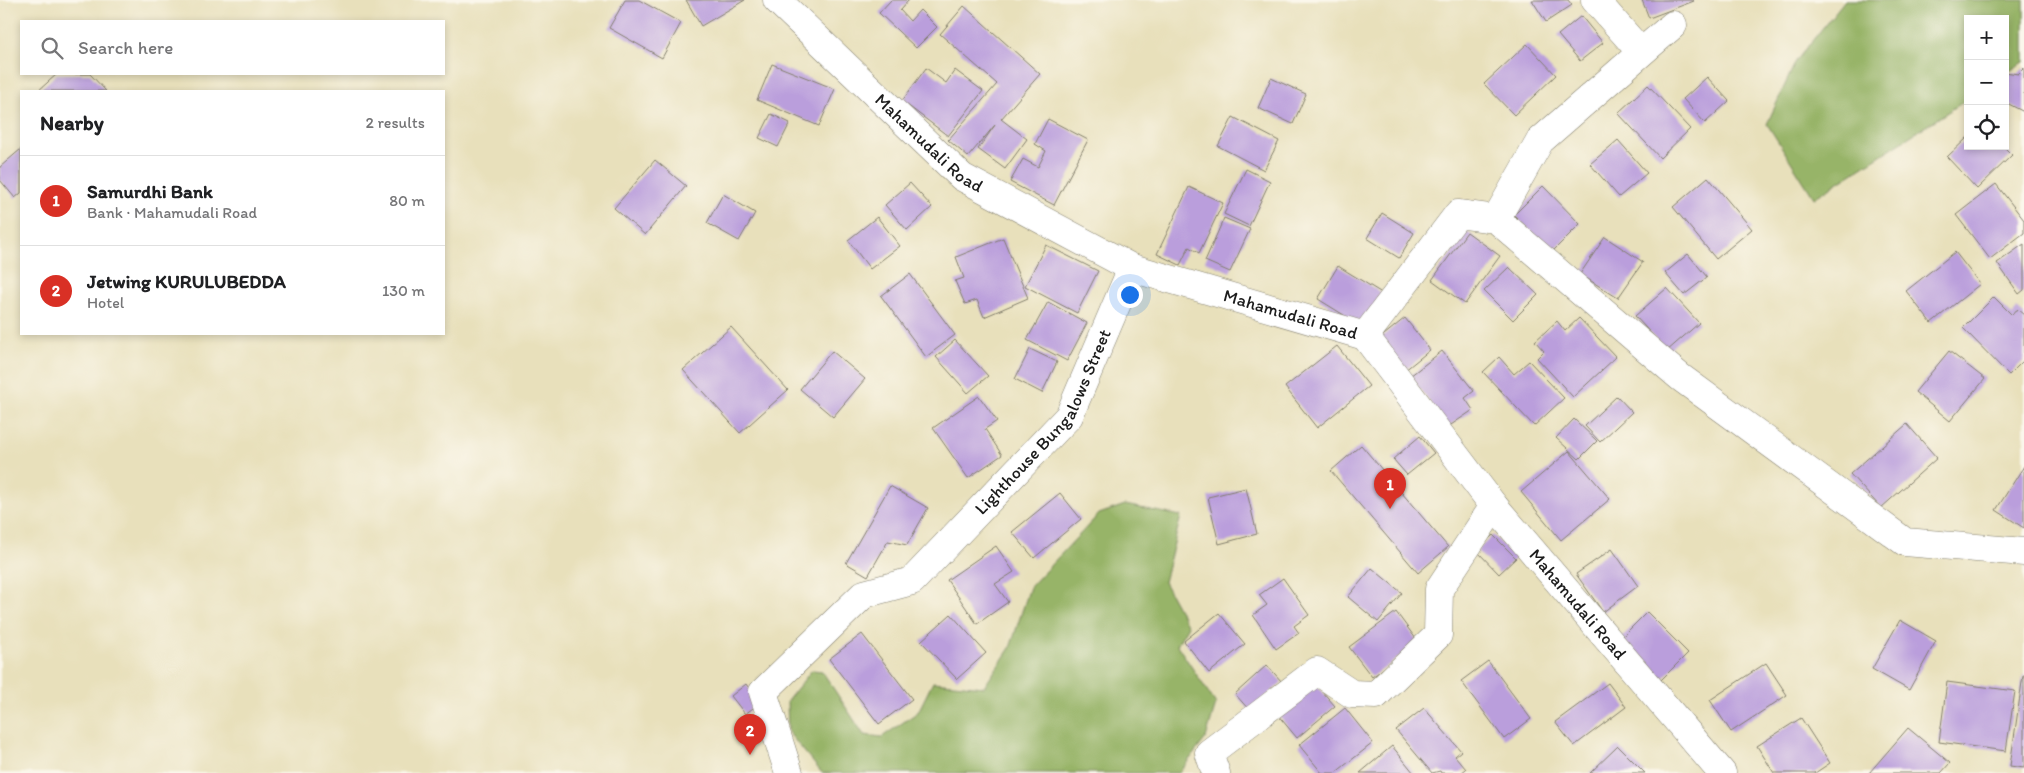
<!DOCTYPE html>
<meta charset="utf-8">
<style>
:root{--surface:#fff;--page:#f6f6f6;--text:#202124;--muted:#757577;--line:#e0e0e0;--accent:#d93025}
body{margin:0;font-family:Itim,sans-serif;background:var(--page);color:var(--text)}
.controls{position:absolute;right:15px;top:15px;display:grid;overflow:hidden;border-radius:0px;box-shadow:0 2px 8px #0003}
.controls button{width:45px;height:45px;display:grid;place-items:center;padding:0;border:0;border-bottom:1px solid var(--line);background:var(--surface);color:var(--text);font:25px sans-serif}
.you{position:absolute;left:1129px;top:294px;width:18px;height:18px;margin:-12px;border:4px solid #fff;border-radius:50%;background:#1a73e8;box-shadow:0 0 0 8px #1a73e833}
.badge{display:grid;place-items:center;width:32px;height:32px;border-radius:50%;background:var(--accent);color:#fff;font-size:16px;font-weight:700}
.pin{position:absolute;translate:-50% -41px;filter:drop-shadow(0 1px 2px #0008)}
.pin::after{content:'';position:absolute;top:26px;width:18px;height:15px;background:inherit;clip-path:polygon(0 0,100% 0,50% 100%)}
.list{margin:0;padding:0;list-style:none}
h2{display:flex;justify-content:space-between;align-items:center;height:65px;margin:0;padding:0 20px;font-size:21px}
h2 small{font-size:16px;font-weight:400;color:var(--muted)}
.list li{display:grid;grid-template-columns:32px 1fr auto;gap:15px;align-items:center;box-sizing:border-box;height:90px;padding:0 20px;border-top:1px solid var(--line)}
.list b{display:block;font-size:19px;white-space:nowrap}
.list p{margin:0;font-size:16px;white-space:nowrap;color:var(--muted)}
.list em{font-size:16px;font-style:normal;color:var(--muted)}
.icon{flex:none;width:28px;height:28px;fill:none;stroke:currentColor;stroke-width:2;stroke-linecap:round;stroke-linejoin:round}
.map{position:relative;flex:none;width:2024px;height:773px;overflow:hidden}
.search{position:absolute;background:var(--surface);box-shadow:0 2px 8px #0003;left:20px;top:20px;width:425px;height:55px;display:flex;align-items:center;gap:12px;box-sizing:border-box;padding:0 18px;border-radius:0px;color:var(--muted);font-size:19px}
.panel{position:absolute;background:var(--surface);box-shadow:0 2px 8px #0003;left:20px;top:90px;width:425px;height:245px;border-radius:0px}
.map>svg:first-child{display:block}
.forest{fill:#97b467;stroke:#5a6842}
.building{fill:#ba9edc}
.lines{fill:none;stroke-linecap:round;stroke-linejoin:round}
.minor-casing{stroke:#827e6c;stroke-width:29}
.minor{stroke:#fff;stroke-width:28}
.labels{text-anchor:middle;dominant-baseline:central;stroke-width:4;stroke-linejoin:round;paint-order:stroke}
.street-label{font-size:18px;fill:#1c1c1c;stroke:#fbf7ec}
</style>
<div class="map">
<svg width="2024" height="773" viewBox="0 0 2024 773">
<rect width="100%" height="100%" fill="#fbf7ec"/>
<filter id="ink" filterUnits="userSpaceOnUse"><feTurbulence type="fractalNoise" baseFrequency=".02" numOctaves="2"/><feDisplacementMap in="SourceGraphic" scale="10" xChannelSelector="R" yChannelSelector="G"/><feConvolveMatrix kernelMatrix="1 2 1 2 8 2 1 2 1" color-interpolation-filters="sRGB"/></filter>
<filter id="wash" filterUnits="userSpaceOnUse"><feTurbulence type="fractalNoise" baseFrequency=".0096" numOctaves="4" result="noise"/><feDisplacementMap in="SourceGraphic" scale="20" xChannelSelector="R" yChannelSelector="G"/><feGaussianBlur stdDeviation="1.12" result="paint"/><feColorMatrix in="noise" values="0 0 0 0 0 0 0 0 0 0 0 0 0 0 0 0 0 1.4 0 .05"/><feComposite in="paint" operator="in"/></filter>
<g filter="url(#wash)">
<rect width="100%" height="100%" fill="#e8e0bb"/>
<!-- forest -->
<g class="forest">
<path d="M1845,0H2024V62L2005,74V19H1968V99L1814,198L1767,124L1796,61Z"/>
<path d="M1125,505L1181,516L1164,582L1188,626L1177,645L1216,704L1206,738L1179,773H822L788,732L787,701L812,670L822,671L864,735L882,737L918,712L933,682L984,687L1010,648L1030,587L1099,514Z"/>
</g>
<g id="blocks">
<!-- building -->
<g class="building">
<path d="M625,0H639L681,23L662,58L609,28Z"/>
<path d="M686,0H745L701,26Z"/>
<path d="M891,0H909L900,10L910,21L920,10L937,27L916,48L879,13Z"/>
<path d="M1532,0H1568L1572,5L1546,22Z"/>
<path d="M1642,0H1693L1694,1L1649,18Z"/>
<path d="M964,6L1040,74L1001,119L1027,139L1005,169L978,149L995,125L968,157L948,140L997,84L940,34Z"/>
<path d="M1581,16L1603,43L1580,61L1558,35Z"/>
<path d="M1527,44L1556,75L1514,115L1484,84Z"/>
<path d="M772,64L835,89L819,126L757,100Z"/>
<path d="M926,68L946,83L955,70L983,91L948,136L902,101Z"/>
<path d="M2024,68V112L2005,102V72L2018,74Z"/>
<path d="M57,74H90L106,91H38Z"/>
<path d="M1707,77L1729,101L1705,123L1683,99Z"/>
<path d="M1271,78L1306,94L1293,124L1258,108Z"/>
<path d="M1648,85L1690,129L1660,158L1618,113Z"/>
<path d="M771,114L790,123L778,147L759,138Z"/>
<path d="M1233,117L1279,141L1264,170L1218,146Z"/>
<path d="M1048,119L1088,140L1054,205L1010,182L1023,159L1038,167L1046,151L1035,144Z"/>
<path d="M1968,137V146H2003L2012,155L1977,189L1947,157Z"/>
<path d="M1618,140L1647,173L1619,197L1590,164Z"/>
<path d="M21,149V193L15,198L0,180V167Z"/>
<path d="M655,160L686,186L645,235L614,208Z"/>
<path d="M1246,169L1270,181L1249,226L1224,214Z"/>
<path d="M1708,177L1752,229L1716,259L1673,207Z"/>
<path d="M910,183L932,207L907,230L885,205Z"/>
<path d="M1996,184L2024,220V233L1990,259L1956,215Z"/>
<path d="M1543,186L1580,224L1552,252L1514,215Z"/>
<path d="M1189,187L1223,203L1199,253L1189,247L1180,265L1157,254Z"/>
<path d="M723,194L755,213L739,241L707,223Z"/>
<path d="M1382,213L1414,233L1399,258L1367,238Z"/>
<path d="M877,217L900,246L870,269L848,240Z"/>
<path d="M1224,218L1250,229L1230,272L1205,261Z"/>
<path d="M1467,232L1500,256L1465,304L1432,280Z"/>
<path d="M1605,237L1643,262L1618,298L1580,274Z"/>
<path d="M1003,238L1028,298L984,317L977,300L965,304L955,281L964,278L956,257Z"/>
<path d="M2024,244V290L2019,294L1997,263Z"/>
<path d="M1046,245L1098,271L1077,313L1025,286Z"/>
<path d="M1955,252L1980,284L1931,323L1906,291Z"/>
<path d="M1688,254L1707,277L1684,295L1665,273Z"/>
<path d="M1338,266L1385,295L1365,328L1318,299Z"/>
<path d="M1509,267L1538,295L1513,320L1484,291Z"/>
<path d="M910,274L955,335L926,357L881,296Z"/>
<path d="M1667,288L1699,323L1667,351L1635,316Z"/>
<path d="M1994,297L2012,315L2017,309L2024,315V360L2009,375L1963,328Z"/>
<path d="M1048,302L1087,323L1067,361L1027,340Z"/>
<path d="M1405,318L1430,350L1404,371L1379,339Z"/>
<path d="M1579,318L1616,357L1573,397L1537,358L1544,351L1535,341L1557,321L1565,331Z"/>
<path d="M731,327L788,390L740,433L683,370Z"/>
<path d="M955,340L988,376L968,393L936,357Z"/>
<path d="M1337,346L1369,386L1317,428L1285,387Z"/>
<path d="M1030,349L1057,362L1042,393L1015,379Z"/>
<path d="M832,351L865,379L833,417L800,389Z"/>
<path d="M1442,351L1474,391L1465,398L1473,410L1448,427L1410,376Z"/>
<path d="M1949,351L1985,379L1950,421L1915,392Z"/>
<path d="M1499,357L1514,374L1529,361L1564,398L1534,426L1483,372Z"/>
<path d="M979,396L997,421L985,429L1002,455L968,478L933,428Z"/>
<path d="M1617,396L1632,412L1600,442L1585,426Z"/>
<path d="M1574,419L1597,441L1579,459L1556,438Z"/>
<path d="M1907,424L1937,458L1881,508L1850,474Z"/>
<path d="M1420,436L1434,453L1407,475L1393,459Z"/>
<path d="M1361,445L1448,547L1418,573L1331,471Z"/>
<path d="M1569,451L1610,499L1561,540L1521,492Z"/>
<path d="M2024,466V528L1996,510Z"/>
<path d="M890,486L928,508L907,545L888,541L868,576L846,563Z"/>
<path d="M1246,488L1257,534L1219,544L1208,497Z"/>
<path d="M1060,493L1081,519L1034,558L1012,532Z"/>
<path d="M1493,535L1516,558L1499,574L1477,551Z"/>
<path d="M996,546L1014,572L995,584L1008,602L977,624L947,580Z"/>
<path d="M1612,549L1638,586L1603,612L1576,574Z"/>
<path d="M1372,568L1402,593L1378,622L1348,597Z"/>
<path d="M1283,578L1309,615L1294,626L1299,633L1276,649L1253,615L1267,605L1259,595Z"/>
<path d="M1396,612L1419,643L1372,677L1349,647Z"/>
<path d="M1647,612L1688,653L1661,680L1620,639Z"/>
<path d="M1219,613L1245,644L1209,673L1184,641Z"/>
<path d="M951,614L986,653L957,679L921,641Z"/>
<path d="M1900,620L1936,641L1909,690L1872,669Z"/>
<path d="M862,634L912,699L879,724L829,659Z"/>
<path d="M1488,661L1531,719L1504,739L1461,681Z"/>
<path d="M1766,663L1787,695L1731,732L1710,700Z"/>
<path d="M1267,665L1282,682L1250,711L1235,694Z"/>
<path d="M2023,675H2024V768L2010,766Z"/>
<path d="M1314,682L1335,706L1297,738L1277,714Z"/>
<path d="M1947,682L2015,691L2006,751L1939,742Z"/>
<path d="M1608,683L1626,707L1574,746L1555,722Z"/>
<path d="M746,684L760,703L745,714L731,696Z"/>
<path d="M1345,708L1373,743L1335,773H1322L1299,745Z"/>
<path d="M1424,708L1461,751L1455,756L1466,769L1461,773H1441L1440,771L1432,773L1396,730Z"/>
<path d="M1801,718L1830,763L1815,773H1774L1757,746Z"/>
<path d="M1908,728L1950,763L1941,773H1869Z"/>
<path d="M1392,746L1414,773H1360Z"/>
<path d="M1618,746L1645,773H1590Z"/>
</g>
</g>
</g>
<g filter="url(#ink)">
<use href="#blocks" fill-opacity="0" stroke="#827e6c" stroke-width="1"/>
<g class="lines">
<!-- minor casing -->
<g class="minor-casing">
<g id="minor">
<path id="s1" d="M777,0L962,177L1132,268L1365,336L1494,506L1722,773"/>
<path d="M1595,0L1641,52"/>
<path d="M1496,219L1540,141L1673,25"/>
<path d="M1365,336L1458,214L1496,219L1680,377L1905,542L2024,552"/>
<path id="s2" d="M789,773L763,692L864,594L912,581L1069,416L1132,268"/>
<path d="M1216,773L1209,753L1317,671L1352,694L1376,695L1438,635L1439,589L1494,506"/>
</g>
</g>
<!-- minor -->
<use href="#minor" class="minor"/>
</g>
</g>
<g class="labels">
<!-- street labels -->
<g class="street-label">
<text stroke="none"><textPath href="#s1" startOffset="209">Mahamudali Road</textPath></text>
<text stroke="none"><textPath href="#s1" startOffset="614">Mahamudali Road</textPath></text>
<text stroke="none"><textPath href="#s2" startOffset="484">Lighthouse Bungalows Street</textPath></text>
<text stroke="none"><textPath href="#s1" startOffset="1034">Mahamudali Road</textPath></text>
</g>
</g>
</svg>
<div class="controls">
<button>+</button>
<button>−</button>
<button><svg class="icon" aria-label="locate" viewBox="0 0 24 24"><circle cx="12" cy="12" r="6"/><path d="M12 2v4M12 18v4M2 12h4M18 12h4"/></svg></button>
</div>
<div class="you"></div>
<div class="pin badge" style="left:1390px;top:509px">1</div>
<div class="pin badge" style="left:750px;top:755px">2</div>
<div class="search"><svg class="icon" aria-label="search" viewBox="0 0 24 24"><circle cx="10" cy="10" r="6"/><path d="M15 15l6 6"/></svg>Search here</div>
<section class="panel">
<h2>Nearby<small>2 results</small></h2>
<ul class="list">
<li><span class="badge">1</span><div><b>Samurdhi Bank</b><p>Bank · Mahamudali Road</p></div><em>80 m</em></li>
<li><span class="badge">2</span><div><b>Jetwing KURULUBEDDA</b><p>Hotel</p></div><em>130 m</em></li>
</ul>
</section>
</div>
